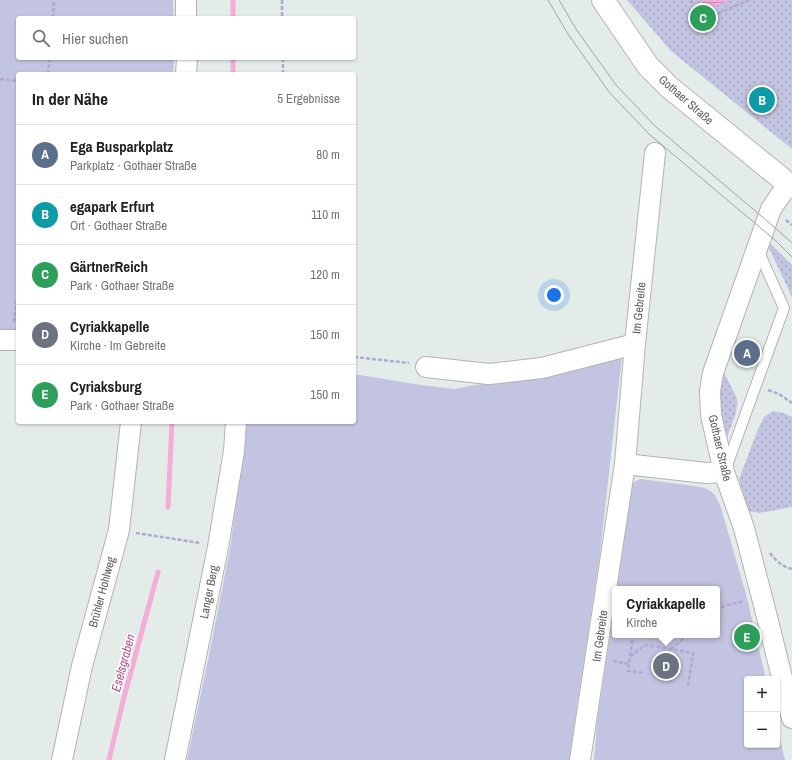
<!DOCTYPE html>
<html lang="de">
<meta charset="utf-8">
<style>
:root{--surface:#fff;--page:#f6f6f6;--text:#202124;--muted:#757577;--line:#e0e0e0;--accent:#2f7234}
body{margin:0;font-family:"Archivo Narrow",sans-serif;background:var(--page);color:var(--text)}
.controls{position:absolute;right:12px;bottom:12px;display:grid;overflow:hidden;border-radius:4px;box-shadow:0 1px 3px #0004}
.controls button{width:36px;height:36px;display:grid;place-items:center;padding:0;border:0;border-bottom:1px solid var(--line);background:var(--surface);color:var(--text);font:20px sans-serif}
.you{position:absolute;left:554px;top:295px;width:14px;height:14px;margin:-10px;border:3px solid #fff;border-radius:50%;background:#1a73e8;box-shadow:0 0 0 6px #1a73e833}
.badge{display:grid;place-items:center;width:26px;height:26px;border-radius:50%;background:var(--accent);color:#fff;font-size:13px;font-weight:700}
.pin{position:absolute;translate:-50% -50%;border:2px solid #fff;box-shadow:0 1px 4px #0006}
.popup{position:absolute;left:612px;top:586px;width:108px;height:52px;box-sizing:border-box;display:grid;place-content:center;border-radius:4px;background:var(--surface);filter:drop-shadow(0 1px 3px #0005);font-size:13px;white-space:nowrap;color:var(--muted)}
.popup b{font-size:15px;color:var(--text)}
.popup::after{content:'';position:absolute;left:50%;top:100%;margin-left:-8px;border:8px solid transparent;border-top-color:var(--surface)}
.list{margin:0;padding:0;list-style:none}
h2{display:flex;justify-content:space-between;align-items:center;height:52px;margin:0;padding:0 16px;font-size:17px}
h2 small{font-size:13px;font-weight:400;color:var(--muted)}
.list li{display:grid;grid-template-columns:26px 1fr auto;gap:12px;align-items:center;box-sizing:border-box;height:60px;padding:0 16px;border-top:1px solid var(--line)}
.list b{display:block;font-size:15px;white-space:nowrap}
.list p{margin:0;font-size:13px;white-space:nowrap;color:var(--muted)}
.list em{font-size:13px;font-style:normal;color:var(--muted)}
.icon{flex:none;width:22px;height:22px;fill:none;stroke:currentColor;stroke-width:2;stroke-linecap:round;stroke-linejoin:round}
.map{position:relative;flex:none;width:792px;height:760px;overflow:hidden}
.search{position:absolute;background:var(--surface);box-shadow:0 1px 3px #0004;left:16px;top:16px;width:340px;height:44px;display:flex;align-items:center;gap:10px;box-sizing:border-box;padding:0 14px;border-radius:4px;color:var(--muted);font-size:15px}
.panel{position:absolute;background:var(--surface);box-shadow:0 1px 3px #0004;left:16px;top:72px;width:340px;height:352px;border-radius:4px}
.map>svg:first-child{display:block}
.grass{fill:url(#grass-dots)}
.garden{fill:#c3c4e1}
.water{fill:url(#water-rules)}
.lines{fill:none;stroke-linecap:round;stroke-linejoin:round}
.stream{stroke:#f4acd8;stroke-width:5}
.service-casing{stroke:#b7b1b4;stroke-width:12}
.minor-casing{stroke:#b7b1b4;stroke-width:22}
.secondary-casing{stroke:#b9b3b6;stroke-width:24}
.path{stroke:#b1a8d1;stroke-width:2.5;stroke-dasharray:4 2;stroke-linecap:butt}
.service{stroke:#fff;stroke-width:10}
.minor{stroke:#fff;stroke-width:20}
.secondary{stroke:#fff;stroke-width:22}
.tram{stroke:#a3a1a2;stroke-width:1}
.labels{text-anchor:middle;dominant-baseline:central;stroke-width:3;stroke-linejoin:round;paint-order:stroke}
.street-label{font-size:12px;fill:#625c5f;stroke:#fff}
.water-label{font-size:13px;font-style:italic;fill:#b45286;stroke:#fff}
</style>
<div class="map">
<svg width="792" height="760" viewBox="0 0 792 760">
<defs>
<pattern id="grass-dots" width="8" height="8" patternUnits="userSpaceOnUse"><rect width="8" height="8" fill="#c3c4e1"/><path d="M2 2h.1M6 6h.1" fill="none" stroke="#a2a2ba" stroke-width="1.8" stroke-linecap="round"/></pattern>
<pattern id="water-rules" width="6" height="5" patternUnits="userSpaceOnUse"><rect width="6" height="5" fill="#f4acd8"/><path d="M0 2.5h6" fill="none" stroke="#c98fb2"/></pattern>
</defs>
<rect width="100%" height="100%" fill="#e4ecea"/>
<!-- grass -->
<g class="grass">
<path d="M627,0H792V149L671,51Z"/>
<path d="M767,240L792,265V297L769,248Z"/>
<path d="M722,369L737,398C739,411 730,428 726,440L717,404Z"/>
<path d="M773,411L784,413L792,417V507L759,513L748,511L739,479L757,432L764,417Z"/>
</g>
<!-- garden -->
<g class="garden">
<path d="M0,0H173L174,18H18V58H174L173,74H18V333H0Z"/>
<path d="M622,356L600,554L569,760H187L208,660L230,549L247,422H354V374L421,385L455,389Z"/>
<path d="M641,479L701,487C712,490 715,494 720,505L746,594L766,679H747V745H777V727L785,760H594L597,721L615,605V635H717V589H617L630,490C632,483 634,481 641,479Z"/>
</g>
<!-- water -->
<path class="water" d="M702,0H730L706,10Z"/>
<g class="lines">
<!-- stream -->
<g class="stream">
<path d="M233,18V0"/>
<path d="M233,74V58"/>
<path d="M168,507L172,422"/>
<path d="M109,760L123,701L158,572"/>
</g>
<!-- service casing -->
<g class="service-casing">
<path id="service" d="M726,468L784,308L758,250"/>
</g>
<!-- minor casing -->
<g class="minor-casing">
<g id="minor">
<path d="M186,0V18"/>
<path d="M186,74L187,58"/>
<path d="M788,184L771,209L713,373L710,391L711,415L724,472L744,528L766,613L792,718"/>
<path d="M0,340H18"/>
<path d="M426,367L489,374L542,368L635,344"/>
<path d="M625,464L706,473L724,472"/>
<path d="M62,760L82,666L119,530L131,422"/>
<path d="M175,760L218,547L234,451L236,422"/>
<path d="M580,760L625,464L635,344L655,153"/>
</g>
</g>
<!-- secondary casing -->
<g class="secondary-casing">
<path id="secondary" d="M603,0L648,66L669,87L792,187"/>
</g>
<!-- path -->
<g class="path">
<path d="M282,0V18"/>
<path d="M691,0L701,21L749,0"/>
<path d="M53,18L54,0"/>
<path d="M283,58V74"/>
<path d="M48,74L50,58"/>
<path d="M0,79L18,81"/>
<path d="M786,220L792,225"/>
<path d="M14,322L18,291"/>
<path d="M354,357L409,363"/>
<path d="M768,390L779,394L792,403"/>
<path d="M136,533L200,543"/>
<path d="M770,553C776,561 783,567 792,569"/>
<path d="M717,612L724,606L744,601"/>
<path d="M671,649L688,635"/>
<path d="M630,656L633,635"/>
<path d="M613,661L629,664L630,657L645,645L693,653L688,686"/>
<path d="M629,664L628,671L644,673"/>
</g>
<!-- service -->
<use href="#service" class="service"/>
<!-- minor -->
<use href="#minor" class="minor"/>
<!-- secondary -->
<use href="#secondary" class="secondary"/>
<!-- tram -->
<g class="tram">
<path d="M548,0L568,34L609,92L649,134L776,241L792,257"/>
<path d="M559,0L576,29L616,85L655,126L780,232L792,243"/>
</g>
</g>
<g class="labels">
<!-- street labels -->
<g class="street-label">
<text transform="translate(686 100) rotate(41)">Gothaer Straße</text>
<text transform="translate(639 308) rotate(-84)">Im Gebreite</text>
<text transform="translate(720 448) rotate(77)">Gothaer Straße</text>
<text transform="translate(102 592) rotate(-75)">Brühler Hohlweg</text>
<text transform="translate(209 592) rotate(-79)">Langer Berg</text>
<text transform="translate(600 636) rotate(-82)">Im Gebreite</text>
</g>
<!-- water labels -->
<g class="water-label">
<text transform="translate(123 663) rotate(-75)">Eselsgraben</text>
</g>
</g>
</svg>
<div class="controls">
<button>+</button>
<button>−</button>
</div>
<div class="you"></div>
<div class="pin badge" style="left:747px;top:353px;background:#5c6f8a">A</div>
<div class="pin badge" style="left:762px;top:100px;background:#0f9aa8">B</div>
<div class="pin badge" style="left:703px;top:18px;background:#2e9e5b">C</div>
<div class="pin badge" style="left:666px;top:666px;background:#6b7280">D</div>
<div class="popup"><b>Cyriakkapelle</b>Kirche</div>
<div class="pin badge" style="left:747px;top:637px;background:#2e9e5b">E</div>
<div class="search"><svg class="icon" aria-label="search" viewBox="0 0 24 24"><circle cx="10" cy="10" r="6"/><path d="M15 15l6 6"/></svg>Hier suchen</div>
<section class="panel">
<h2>In der Nähe<small>5 Ergebnisse</small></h2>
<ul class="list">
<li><span class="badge" style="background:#5c6f8a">A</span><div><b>Ega Busparkplatz</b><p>Parkplatz · Gothaer Straße</p></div><em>80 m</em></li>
<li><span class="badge" style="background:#0f9aa8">B</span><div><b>egapark Erfurt</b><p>Ort · Gothaer Straße</p></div><em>110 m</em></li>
<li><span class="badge" style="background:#2e9e5b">C</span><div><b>GärtnerReich</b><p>Park · Gothaer Straße</p></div><em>120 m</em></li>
<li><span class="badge" style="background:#6b7280">D</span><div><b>Cyriakkapelle</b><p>Kirche · Im Gebreite</p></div><em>150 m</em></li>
<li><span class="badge" style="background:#2e9e5b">E</span><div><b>Cyriaksburg</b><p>Park · Gothaer Straße</p></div><em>150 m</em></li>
</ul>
</section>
</div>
